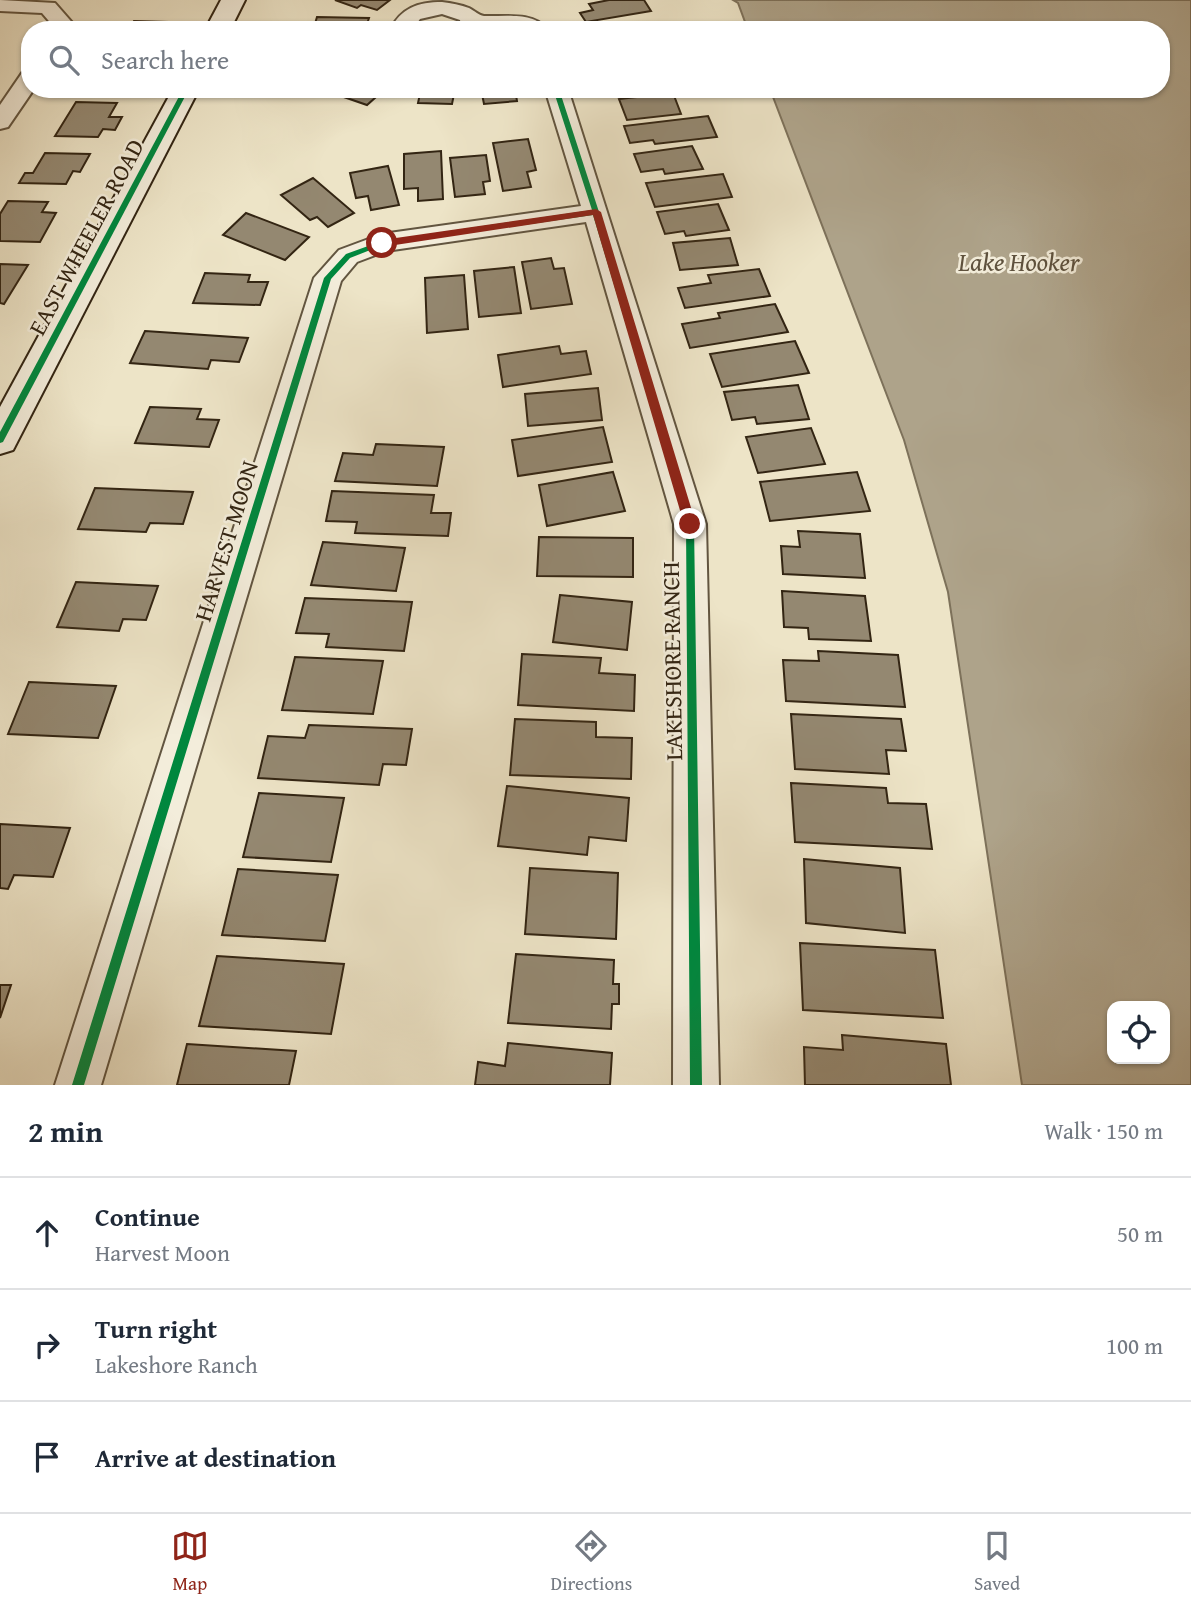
<!DOCTYPE html>
<meta charset="utf-8">
<style>
:root{--surface:#fff;--page:#f6f6f7;--text:#1f2937;--muted:#747a83;--line:#e0e1e3;--accent:#8f2418}
body{margin:0;font-family:"Gentium Book Plus",serif;background:var(--page);color:var(--text)}
.controls{position:absolute;right:21px;bottom:21px;display:grid;overflow:hidden;border-radius:14px;box-shadow:0 2px 5px #0004}
.controls button{width:63px;height:63px;display:grid;place-items:center;padding:0;border:0;border-bottom:2px solid var(--line);background:var(--surface);color:var(--text);font:35px sans-serif}
.stop{position:absolute;width:21px;height:21px;margin:-16px;border:5px solid #8f2418;border-radius:50%;background:#fff}
.stop.end{background:#8f2418;border-color:#fff;box-shadow:0 2px 7px #0008}
.list{margin:0;padding:0;list-style:none}
h2{display:flex;justify-content:space-between;align-items:center;height:91px;margin:0;padding:0 28px;font-size:30px}
h2 small{font-size:23px;font-weight:400;color:var(--muted)}
.list li{display:grid;grid-template-columns:46px 1fr auto;gap:21px;align-items:center;box-sizing:border-box;height:112px;padding:0 28px;border-top:2px solid var(--line)}
.list b{display:block;font-size:26px;white-space:nowrap}
.list p{margin:0;font-size:23px;white-space:nowrap;color:var(--muted)}
.list em{font-size:23px;font-style:normal;color:var(--muted)}
.icon{flex:none;width:38px;height:38px;fill:none;stroke:currentColor;stroke-width:2;stroke-linecap:round;stroke-linejoin:round}
.map{position:relative;flex:none;width:1191px;height:1085px;overflow:hidden}
.search{position:absolute;background:var(--surface);box-shadow:0 2px 5px #0004;left:21px;right:21px;top:21px;height:77px;display:flex;align-items:center;gap:18px;box-sizing:border-box;padding:0 24px;border-radius:28px;color:var(--muted);font-size:26px}
.sheet{height:427px;background:var(--surface)}
nav{display:flex;justify-content:space-around;align-items:center;box-sizing:border-box;height:98px;border-top:2px solid var(--line);background:var(--surface);font-size:19px;color:var(--muted)}
nav a{display:grid;justify-items:center;gap:4px}
nav .on{color:var(--accent)}
.map>svg:first-child{display:block}
.water{fill:#aea38a;stroke:#7d715a;stroke-width:2;fill-rule:evenodd}
.building{fill:#948871;stroke:#332513;stroke-width:2}
.lines{fill:none;stroke-linecap:round;stroke-linejoin:round}
.street-casing{stroke:#625540;stroke-width:4}
.secondary-casing{stroke:#332513;stroke-width:4}
.street{fill:#f3eddb;fill-rule:evenodd}
.secondary{fill:#f3eddb;fill-rule:evenodd}
.cycleway-casing{stroke:#f3eddb;stroke-width:4}
.cycleway{fill:#00873e;fill-rule:evenodd}
.route{fill:#8f2418}
.labels{text-anchor:middle;dominant-baseline:central;stroke-width:5;stroke-linejoin:round;paint-order:stroke}
.street-label{font-size:24px;fill:#332513;stroke:#f3eddb}
.water-label{font-size:26px;font-style:italic;fill:#5e513d;stroke:#f3eddb}
</style>
<div class="map">
<svg width="1191" height="1085" viewBox="0 0 1191 1085">
<rect width="100%" height="100%" fill="#ede4c7"/>
<filter id="stains"><feTurbulence type="fractalNoise" baseFrequency=".00286" numOctaves="4"/><feColorMatrix values="0 0 0 0 .2 0 0 0 0 .09 0 0 0 0 .02 0 0 0 .5 -.17"/></filter>
<radialGradient id="worn" r=".72"><stop offset=".6" stop-color="#630" stop-opacity="0"/><stop offset="1" stop-color="#630" stop-opacity=".3"/></radialGradient>
<!-- water -->
<path class="water" d="M733,0H1191V1085H1022L948,592L904,440L770,89H1161V30H748L738,3ZM1112,1006H1165V1059H1112Z"/>
<!-- building -->
<g class="building">
<path d="M335,0H390L377,10L361,5L357,8Z"/>
<path d="M609,0H644L651,11L586,22L580,13L593,10L589,4Z"/>
<path d="M317,17L369,18L365,30H313Z"/>
<path d="M134,21L167,22L163,30H129Z"/>
<path d="M642,26L643,30H592L591,28Z"/>
<path d="M349,89H385L367,105L341,96Z"/>
<path d="M421,89H455L452,104L418,103Z"/>
<path d="M481,89H515L517,101L484,104Z"/>
<path d="M673,93L681,114L627,120L619,99Z"/>
<path d="M76,102L117,103L109,117H122L115,130L103,129L98,137L55,136Z"/>
<path d="M708,116L717,137L655,144L653,140L630,143L624,126Z"/>
<path d="M528,139L536,170L527,172L531,187L503,191L493,143Z"/>
<path d="M692,146L703,169L665,174L663,169L641,172L634,154Z"/>
<path d="M441,151L443,199L418,201V188L404,189V154Z"/>
<path d="M45,153L90,154L80,172L73,171L66,184L19,183L25,173H33Z"/>
<path d="M486,155L490,181L483,182L485,194L455,197L450,158Z"/>
<path d="M388,166L399,205L371,210L368,196L356,198L350,173Z"/>
<path d="M723,174L732,197L655,207L646,183Z"/>
<path d="M313,178L354,213L328,227L317,217L310,220L281,195Z"/>
<path d="M8,201L48,202L42,212L56,213L40,242L0,241V214Z"/>
<path d="M718,204L729,230L686,236L684,231L665,234L657,212Z"/>
<path d="M246,213L309,237L285,260L223,235Z"/>
<path d="M730,238L738,265L680,270L673,243Z"/>
<path d="M551,258L554,269L564,268L572,304L531,309L522,262Z"/>
<path d="M0,264L28,265L4,304L0,303Z"/>
<path d="M514,267L521,313L479,317L474,271Z"/>
<path d="M759,269L770,296L685,308L678,288L711,283L708,275Z"/>
<path d="M205,273L250,275L248,282H268L260,305L193,303Z"/>
<path d="M464,275L468,329L427,333L425,278Z"/>
<path d="M775,304L788,332L690,348L682,324L720,318L718,313Z"/>
<path d="M145,331L248,338L239,362L211,360L208,369L130,363Z"/>
<path d="M795,341L809,373L722,387L710,354Z"/>
<path d="M559,346L561,354L586,351L591,374L503,387L498,355Z"/>
<path d="M798,385L809,419L757,424L755,417L732,420L724,392Z"/>
<path d="M598,388L602,420L528,426L525,394Z"/>
<path d="M150,407L201,409L197,419L219,420L209,447L135,443Z"/>
<path d="M603,427L612,462L518,476L512,440Z"/>
<path d="M811,428L825,464L758,473L746,437Z"/>
<path d="M376,444L444,447L437,486L335,481L343,453L373,455Z"/>
<path d="M613,472L625,511L547,526L539,485Z"/>
<path d="M857,472L870,511L770,521L760,482Z"/>
<path d="M95,488L193,492L183,524L150,523L146,532L78,529Z"/>
<path d="M332,491L434,495L431,513H451L448,536L355,533L357,522L326,521Z"/>
<path d="M798,531L860,534L865,578L783,574L781,546L800,547Z"/>
<path d="M539,537L633,538V577L537,576Z"/>
<path d="M323,542L405,548L396,591L311,585Z"/>
<path d="M76,582L158,586L146,620L123,619L119,631L57,627Z"/>
<path d="M782,591L865,596L871,641L809,639L808,628L784,627Z"/>
<path d="M560,595L632,602L627,650L553,642Z"/>
<path d="M305,598L412,602L404,651L326,647L329,634L296,633Z"/>
<path d="M818,651L898,655L905,707L786,701L783,660L819,661Z"/>
<path d="M522,654L601,658L599,673L635,675L634,711L518,705Z"/>
<path d="M295,657L383,661L373,714L282,710Z"/>
<path d="M29,682L116,686L98,738L8,734Z"/>
<path d="M791,714L901,719L906,751L886,750L889,774L795,769Z"/>
<path d="M515,719L596,722V737L632,738L631,779L510,775Z"/>
<path d="M309,725L412,729L406,765L383,764L379,785L258,778L268,736L305,738Z"/>
<path d="M791,783L886,788L888,803L926,804L932,849L795,842Z"/>
<path d="M507,786L629,798L626,841L589,837L587,855L498,846Z"/>
<path d="M259,793L344,798L331,862L243,857Z"/>
<path d="M0,824L70,828L53,877L14,875L8,889L0,888Z"/>
<path d="M804,859L900,868L905,933L806,923Z"/>
<path d="M530,868L618,873L616,939L525,934Z"/>
<path d="M238,869L338,875L325,941L222,935Z"/>
<path d="M800,943L935,950L943,1018L803,1010Z"/>
<path d="M516,954L614,960L613,984H619V1004H612L611,1029L508,1023Z"/>
<path d="M217,956L344,964L331,1034L199,1026Z"/>
<path d="M0,985H11L0,1018Z"/>
<path d="M842,1035L946,1044L951,1085H805L804,1047L843,1050Z"/>
<path d="M508,1043L612,1053L610,1085H475L478,1062L505,1066Z"/>
<path d="M187,1044L296,1051L289,1085H177Z"/>
</g>
<g class="lines">
<!-- street casing -->
<g class="street-casing">
<g id="street">
<path d="M0,0L55,3L76,27L74,30H52L54,27L42,13L0,11Z"/>
<path d="M442,2C451,3 461,5 469,8C475,11 478,15 484,16C504,17 533,11 548,30L498,28L462,30L460,20L442,14L420,19L412,30H390C401,8 418,2 442,2Z"/>
<path d="M30,71V89H34L8,127L0,129V105L22,73Z"/>
<path d="M545,89H568L706,524L719,1085H673L674,524L586,222L386,251L357,262L341,281L101,1085H55L314,278L339,250L382,234L581,206Z"/>
</g>
</g>
<!-- secondary casing -->
<g class="secondary-casing">
<g id="secondary">
<path d="M221,0H245L230,30H205Z"/>
<path d="M173,89H199L13,450L0,454V407Z"/>
</g>
</g>
<!-- street -->
<use href="#street" class="street"/>
<!-- secondary -->
<use href="#secondary" class="secondary"/>
<!-- cycleway casing -->
<g class="cycleway-casing">
<g id="cycleway">
<path d="M183,89H189L3,442L0,443V432Z"/>
<path d="M553,89H559L599,212L694,524L702,1085H690L686,524L593,215L383,245L350,258L331,279L84,1085H72L324,278L346,254L382,241L592,210Z"/>
</g>
</g>
<!-- cycleway -->
<use href="#cycleway" class="cycleway"/>
</g>
<!-- route -->
<path class="route" d="M596,209L601,212L696,524L690,528L684,524L593,215L382,247L377,243L382,240Z"/>
<g class="labels">
<!-- street labels -->
<g class="street-label">
<text transform="translate(86 237) rotate(-62)">EAST WHEELER ROAD</text>
<text transform="translate(226 541) rotate(-73)">HARVEST MOON</text>
<text transform="translate(672 661) rotate(-91)">LAKESHORE RANCH</text>
</g>
<!-- water labels -->
<g class="water-label">
<text x="1019" y="261">Lake Hooker</text>
</g>
</g>
<rect width="100%" height="100%" filter="url(#stains)"/>
<rect width="100%" height="100%" fill="url(#worn)"/>
</svg>
<div class="controls">
<button><svg class="icon" aria-label="locate" viewBox="0 0 24 24"><circle cx="12" cy="12" r="6"/><path d="M12 2v4M12 18v4M2 12h4M18 12h4"/></svg></button>
</div>
<div class="stop" style="left:382px;top:243px"></div>
<div class="stop end" style="left:690px;top:524px"></div>
<div class="search"><svg class="icon" aria-label="search" viewBox="0 0 24 24"><circle cx="10" cy="10" r="6"/><path d="M15 15l6 6"/></svg>Search here</div>
</div>
<section class="sheet">
<h2>2 min<small>Walk · 150 m</small></h2>
<ul class="list">
<li><svg class="icon" aria-label="ahead" viewBox="0 0 24 24"><path d="M12 20V5M6 11l6-6 6 6"/></svg><div><b>Continue</b><p>Harvest Moon</p></div><em>50 m</em></li>
<li><svg class="icon" aria-label="right" viewBox="0 0 24 24"><path d="M7 20v-9h11M14 6l5 5-5 5"/></svg><div><b>Turn right</b><p>Lakeshore Ranch</p></div><em>100 m</em></li>
<li><svg class="icon" aria-label="arrive" viewBox="0 0 24 24"><path d="M6 21V4h12l-3 4 3 4H6"/></svg><div><b>Arrive at destination</b></div></li>
</ul>
</section>
<nav>
<a class="on"><svg class="icon" aria-label="map" viewBox="0 0 24 24"><path d="M3 6l6-2 6 2 6-2v14l-6 2-6-2-6 2zM9 4v14M15 6v14"/></svg>Map</a>
<a><svg class="icon" aria-label="directions" viewBox="0 0 24 24"><path d="M12 3l9 9-9 9-9-9zM9 14v-3h6M13 9l2 2-2 2"/></svg>Directions</a>
<a><svg class="icon" aria-label="saved" viewBox="0 0 24 24"><path d="M7 4h10v16l-5-4-5 4z"/></svg>Saved</a>
</nav>
